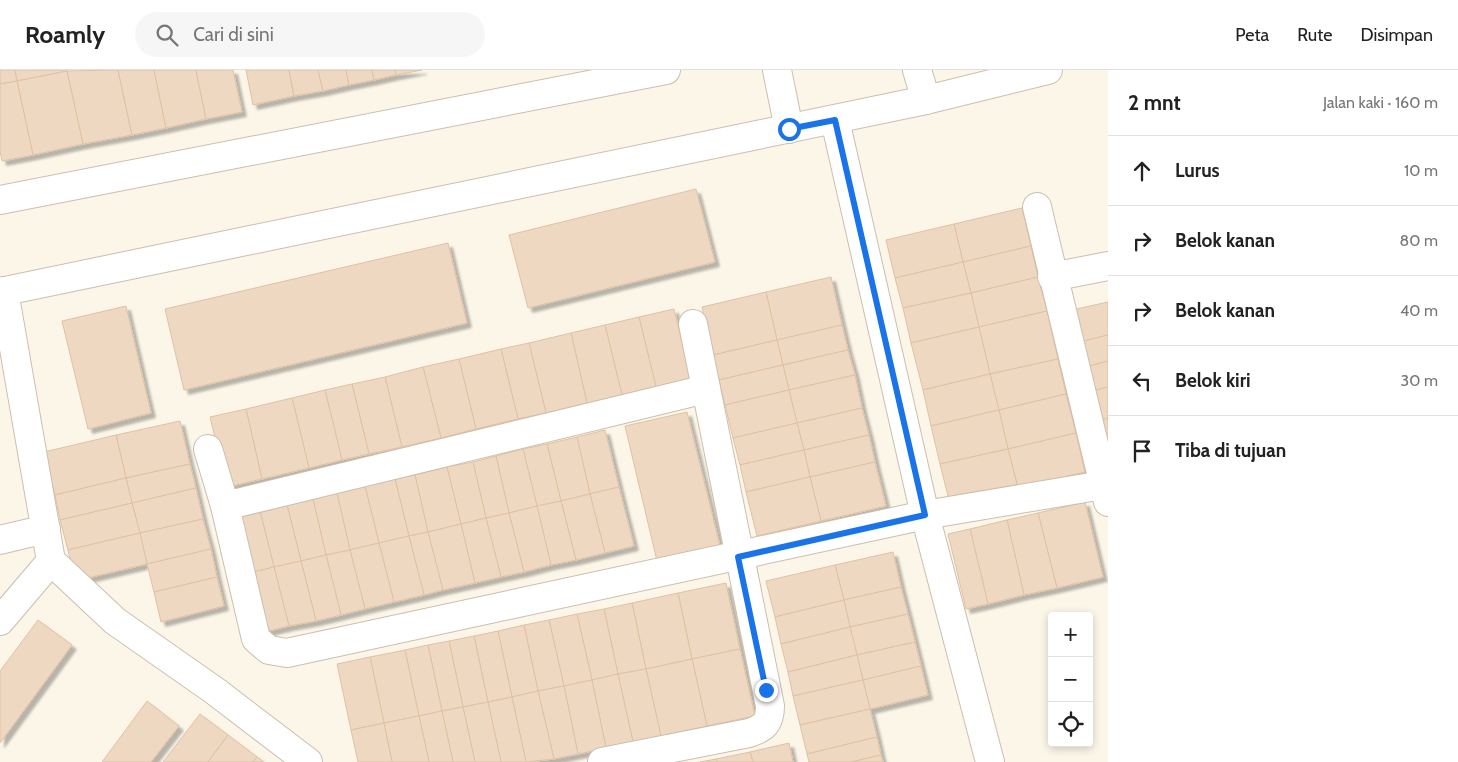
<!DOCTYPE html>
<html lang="id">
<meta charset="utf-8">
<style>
:root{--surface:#fff;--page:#f6f6f6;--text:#222;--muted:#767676;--line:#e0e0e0}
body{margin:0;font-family:Cabin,sans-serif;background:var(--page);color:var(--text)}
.controls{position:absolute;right:15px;bottom:15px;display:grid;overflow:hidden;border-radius:5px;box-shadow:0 2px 8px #0003}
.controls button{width:45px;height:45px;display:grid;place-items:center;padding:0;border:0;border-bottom:1px solid var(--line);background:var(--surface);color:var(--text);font:25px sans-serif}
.stop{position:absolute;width:15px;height:15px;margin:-11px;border:4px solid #1a73e8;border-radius:50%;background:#fff}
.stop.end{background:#1a73e8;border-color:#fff;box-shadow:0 1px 5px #0008}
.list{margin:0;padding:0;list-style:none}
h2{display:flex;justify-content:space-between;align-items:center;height:65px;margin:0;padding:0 20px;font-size:21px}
h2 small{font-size:16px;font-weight:400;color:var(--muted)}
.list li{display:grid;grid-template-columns:32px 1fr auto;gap:15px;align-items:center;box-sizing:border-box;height:70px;padding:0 20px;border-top:1px solid var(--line)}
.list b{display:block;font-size:19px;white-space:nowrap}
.list em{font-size:16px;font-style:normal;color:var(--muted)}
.icon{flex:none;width:28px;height:28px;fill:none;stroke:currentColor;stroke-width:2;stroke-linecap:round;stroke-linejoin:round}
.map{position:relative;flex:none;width:1108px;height:692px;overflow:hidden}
header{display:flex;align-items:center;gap:30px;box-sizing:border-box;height:70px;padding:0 25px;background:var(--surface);border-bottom:1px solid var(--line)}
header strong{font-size:24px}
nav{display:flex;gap:28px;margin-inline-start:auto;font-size:18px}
.search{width:350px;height:45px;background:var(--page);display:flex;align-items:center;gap:12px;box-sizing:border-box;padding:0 18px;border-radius:28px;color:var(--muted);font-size:19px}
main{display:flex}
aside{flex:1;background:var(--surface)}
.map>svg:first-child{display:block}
.building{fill:#efd8c1;stroke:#e0c1a3;filter:url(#shadow)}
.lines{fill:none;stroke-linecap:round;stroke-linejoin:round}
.minor-casing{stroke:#ccbeaf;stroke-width:30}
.minor{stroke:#fff;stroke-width:28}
.route{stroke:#1a73e8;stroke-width:6}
</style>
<header>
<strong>Roamly</strong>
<div class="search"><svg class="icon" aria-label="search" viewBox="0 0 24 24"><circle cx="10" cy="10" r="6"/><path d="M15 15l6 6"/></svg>Cari di sini</div>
<nav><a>Peta</a><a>Rute</a><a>Disimpan</a></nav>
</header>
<main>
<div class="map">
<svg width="1108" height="692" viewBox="0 0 1108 692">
<defs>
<filter id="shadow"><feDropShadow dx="4.5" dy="4.5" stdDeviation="1" flood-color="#0004"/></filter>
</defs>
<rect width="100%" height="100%" fill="#fbf6e8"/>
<!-- building -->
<g class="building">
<path d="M0,0H15L17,11L0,14Z"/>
<path d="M15,0H67V1L17,11Z"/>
<path d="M118,0L132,65L83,74L67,1Z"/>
<path d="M118,0H154L166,58L132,65Z"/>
<path d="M154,0H196L206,49L166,58Z"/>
<path d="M196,0H233L242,42L206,49Z"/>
<path d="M246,0H289L294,26L253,35Z"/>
<path d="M289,0H318L323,21L294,26Z"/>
<path d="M318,0H346L349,15L323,21Z"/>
<path d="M346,0H372L374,10L349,15Z"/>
<path d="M372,0H395L396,5L374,10Z"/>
<path d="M395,0H422L396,5Z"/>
<path d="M67,1L83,74L33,85L17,11Z"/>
<path d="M17,11L33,85L2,91L0,81V14Z"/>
<path d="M696,119L715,192L528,238L509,165Z"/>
<path d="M1022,138L1031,176L963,192L954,154Z"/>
<path d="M954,154L963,192L895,208L886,170Z"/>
<path d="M448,173L467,253L184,320L165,239Z"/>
<path d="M1031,176L1038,207L971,223L963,192Z"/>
<path d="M963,192L971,223L903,238L895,208Z"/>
<path d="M831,207L842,255L777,270L766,222Z"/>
<path d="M1038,207L1047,241L979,257L971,223Z"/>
<path d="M766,222L777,270L713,285L702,237Z"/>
<path d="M971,223L979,257L911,273L903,238Z"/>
<path d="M1108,232V265L1080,272L1072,240Z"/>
<path d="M126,236L151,343L88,359L62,251Z"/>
<path d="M674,239L691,309L656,317L639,247Z"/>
<path d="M1047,241L1058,289L990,304L979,257Z"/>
<path d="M639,247L656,317L622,325L605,255Z"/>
<path d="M605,255L622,325L587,333L571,263Z"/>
<path d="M842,255L848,280L783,295L777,270Z"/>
<path d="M979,257L990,304L923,320L911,273Z"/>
<path d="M571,263L587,333L546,343L529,273Z"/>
<path d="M1108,265V291L1086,297L1080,272Z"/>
<path d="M777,270L783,295L719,310L713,285Z"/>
<path d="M529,273L546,343L518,349L501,279Z"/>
<path d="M501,279L518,349L476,359L459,289Z"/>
<path d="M848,280L855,305L789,320L783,295Z"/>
<path d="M459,289L476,359L441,368L423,297Z"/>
<path d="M1058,289L1066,324L999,340L990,304Z"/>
<path d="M1108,291V317L1092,321L1086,297Z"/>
<path d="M783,295L789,320L725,335L719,310Z"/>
<path d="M423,297L441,368L402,377L385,307Z"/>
<path d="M990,304L999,340L931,356L923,320Z"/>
<path d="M855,305L862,338L797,353L789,320Z"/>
<path d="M385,307L402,377L369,384L352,314Z"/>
<path d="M352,314L369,384L342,390L325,320Z"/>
<path d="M1108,317V348L1099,351L1092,321Z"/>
<path d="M325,320L342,390L309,398L292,328Z"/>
<path d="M789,320L797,353L733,368L725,335Z"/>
<path d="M1066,324L1076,363L1008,379L999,340Z"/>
<path d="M292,328L309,398L262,409L246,339Z"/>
<path d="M862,338L869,365L804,380L797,353Z"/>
<path d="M246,339L262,409L227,417L210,347Z"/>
<path d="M999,340L1008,379L940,394L931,356Z"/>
<path d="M687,342L720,476L657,491L625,356Z"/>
<path d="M1108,348V382L1099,351Z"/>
<path d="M180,351L190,394L126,408L116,365Z"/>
<path d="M797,353L804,380L740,395L733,368Z"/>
<path d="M605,360L619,417L590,424L577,367Z"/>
<path d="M1076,363L1085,402L1018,418L1008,379Z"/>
<path d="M116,365L126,408L55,425L44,382Z"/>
<path d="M869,365L875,392L810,407L804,380Z"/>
<path d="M577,367L590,424L561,431L547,374Z"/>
<path d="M547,374L561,431L537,436L523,379Z"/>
<path d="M523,379L537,436L509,443L496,386Z"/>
<path d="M1008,379L1018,418L950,434L940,394Z"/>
<path d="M804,380L810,407L746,422L740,395Z"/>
<path d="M496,386L509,443L486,448L473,392Z"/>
<path d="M473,392L486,448L461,454L447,397Z"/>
<path d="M875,392L886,436L821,451L810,407Z"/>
<path d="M190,394L196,418L132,433L126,408Z"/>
<path d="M447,397L461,454L428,462L415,405Z"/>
<path d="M415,405L428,462L409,466L395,409Z"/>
<path d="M810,407L821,451L757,466L746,422Z"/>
<path d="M126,408L132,433L60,450L55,425Z"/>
<path d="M395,409L409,466L379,473L365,416Z"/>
<path d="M365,416L379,473L350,480L337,423Z"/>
<path d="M619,417L634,476L605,483L590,424Z"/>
<path d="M196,418L203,449L140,463L132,433Z"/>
<path d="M337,423L350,480L326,485L313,429Z"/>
<path d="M590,424L605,483L576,490L561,431Z"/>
<path d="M313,429L326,485L301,491L287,435Z"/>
<path d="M561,431L576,490L551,495L537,436Z"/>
<path d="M1085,432L1103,507L1057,518L1038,443Z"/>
<path d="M132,433L140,463L68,480L60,450Z"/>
<path d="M287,435L301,491L274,497L260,441Z"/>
<path d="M537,436L551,495L524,502L509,443Z"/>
<path d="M260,441L274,497L250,503L236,447Z"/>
<path d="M509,443L524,502L501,507L486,448Z"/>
<path d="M1038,443L1057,518L1024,525L1007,450Z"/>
<path d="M486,448L501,507L475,513L461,454Z"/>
<path d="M203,449L211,479L147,494L140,463Z"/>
<path d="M1007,450L1024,525L988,534L970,459Z"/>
<path d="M461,454L475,513L443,520L428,462Z"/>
<path d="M970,459L988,534L966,539L948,464Z"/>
<path d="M428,462L443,520L424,525L409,466Z"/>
<path d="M140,463L147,494L75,511L68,480Z"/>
<path d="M409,466L424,525L394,532L379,473Z"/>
<path d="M379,473L394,532L365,539L350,480Z"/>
<path d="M211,479L217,507L154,522L147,494Z"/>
<path d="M350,480L365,539L341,545L326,485Z"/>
<path d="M893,482L901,517L844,530L835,495Z"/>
<path d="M326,485L341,545L316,551L301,491Z"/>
<path d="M301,491L316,551L289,556L274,497Z"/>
<path d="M835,495L844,530L775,547L766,511Z"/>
<path d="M274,497L289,556L265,562L250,503Z"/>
<path d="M217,507L224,536L161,552L154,522Z"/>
<path d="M726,513L740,579L692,589L678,523Z"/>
<path d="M901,517L908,544L850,557L844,530Z"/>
<path d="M678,523L692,589L646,599L632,533Z"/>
<path d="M844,530L850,557L781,574L775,547Z"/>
<path d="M632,533L646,599L618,604L604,539Z"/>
<path d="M604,539L618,604L592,610L577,544Z"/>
<path d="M577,544L592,610L564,616L549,550Z"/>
<path d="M908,544L915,572L857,585L850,557Z"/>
<path d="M38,550L72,575L0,673V601Z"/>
<path d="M549,550L564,616L538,621L524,555Z"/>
<path d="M524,555L538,621L512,627L498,561Z"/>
<path d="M850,557L857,585L788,602L781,574Z"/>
<path d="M498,561L512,627L488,632L474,566Z"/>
<path d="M474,566L488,632L463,637L449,571Z"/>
<path d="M449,571L463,637L442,641L428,575Z"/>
<path d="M915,572L921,596L863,610L857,585Z"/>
<path d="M428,575L442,641L419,646L405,580Z"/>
<path d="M740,579L755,646L707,656L692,589Z"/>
<path d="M405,580L419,646L384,653L370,587Z"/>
<path d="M857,585L863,610L793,626L788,602Z"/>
<path d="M370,587L384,653L351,660L337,594Z"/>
<path d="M692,589L707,656L661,666L646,599Z"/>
<path d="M921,596L928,625L870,639L863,610Z"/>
<path d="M646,599L661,666L633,672L618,604Z"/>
<path d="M618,604L633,672L606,678L592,610Z"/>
<path d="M592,610L606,678L578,684L564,616Z"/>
<path d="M863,610L870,639L800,655L793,626Z"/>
<path d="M564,616L578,684L554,689L538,621Z"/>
<path d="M538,621L554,689L526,692L512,627Z"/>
<path d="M512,627L526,692H501L488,632Z"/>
<path d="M147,631L179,656L151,692H102Z"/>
<path d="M488,632L501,692H475L463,637Z"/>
<path d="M463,637L475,692H453L442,641Z"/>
<path d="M870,639L877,667L807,684L800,655Z"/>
<path d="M442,641L453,692H429L419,646Z"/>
<path d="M200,644L228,665L208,692H163Z"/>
<path d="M419,646L429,692H392L384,653Z"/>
<path d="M384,653L392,692H358L351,660Z"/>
<path d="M228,665L257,687L253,692H208Z"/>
<path d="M877,667L881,685L851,692H809L807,684Z"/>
<path d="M789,673L793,692H753L750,682Z"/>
<path d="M750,682L753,692H717L716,689Z"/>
<path d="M881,685L883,692H851Z"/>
<path d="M257,687L264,692H253Z"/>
<path d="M716,689L717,692H700Z"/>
</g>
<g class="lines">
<!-- minor casing -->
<g class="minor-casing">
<g id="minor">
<path d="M777,0L789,59"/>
<path d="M917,0L926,30"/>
<path d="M835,50L925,445L990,692"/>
<path d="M0,130L666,0"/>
<path d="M1037,137L1108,432"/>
<path d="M1052,207L1108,196"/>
<path d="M0,222L926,30L1048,0"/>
<path d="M208,379L225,436L256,569L269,580L287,583L925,445L1103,415"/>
<path d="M225,436L706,319"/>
<path d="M0,470L46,459"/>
<path d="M51,491L115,551L215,621L308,692"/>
<path d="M0,551L51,491L4,221"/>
<path d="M602,692L749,663C764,658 770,653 770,636L693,254"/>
</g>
</g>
<!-- minor -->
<use href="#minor" class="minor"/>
</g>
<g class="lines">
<!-- route -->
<path class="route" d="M766,620L738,487L925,445L835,50L789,59"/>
</g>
</svg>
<div class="controls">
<button>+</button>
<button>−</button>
<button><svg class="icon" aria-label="locate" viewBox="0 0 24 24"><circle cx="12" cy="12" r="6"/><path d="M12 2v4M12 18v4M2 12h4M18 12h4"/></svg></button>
</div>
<div class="stop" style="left:789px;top:59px"></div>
<div class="stop end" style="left:766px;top:620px"></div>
</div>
<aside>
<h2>2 mnt<small>Jalan kaki · 160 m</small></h2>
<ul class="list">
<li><svg class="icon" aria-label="ahead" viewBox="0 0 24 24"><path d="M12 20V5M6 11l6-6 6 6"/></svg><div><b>Lurus</b></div><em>10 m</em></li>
<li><svg class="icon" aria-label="right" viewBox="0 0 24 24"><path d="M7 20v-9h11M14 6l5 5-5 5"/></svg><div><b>Belok kanan</b></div><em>80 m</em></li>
<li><svg class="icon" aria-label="right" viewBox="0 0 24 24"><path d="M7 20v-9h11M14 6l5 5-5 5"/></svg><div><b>Belok kanan</b></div><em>40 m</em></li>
<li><svg class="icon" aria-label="left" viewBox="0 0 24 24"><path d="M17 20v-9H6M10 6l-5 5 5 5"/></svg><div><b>Belok kiri</b></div><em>30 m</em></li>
<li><svg class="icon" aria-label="arrive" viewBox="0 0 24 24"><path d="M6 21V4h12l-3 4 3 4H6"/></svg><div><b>Tiba di tujuan</b></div></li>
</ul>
</aside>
</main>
